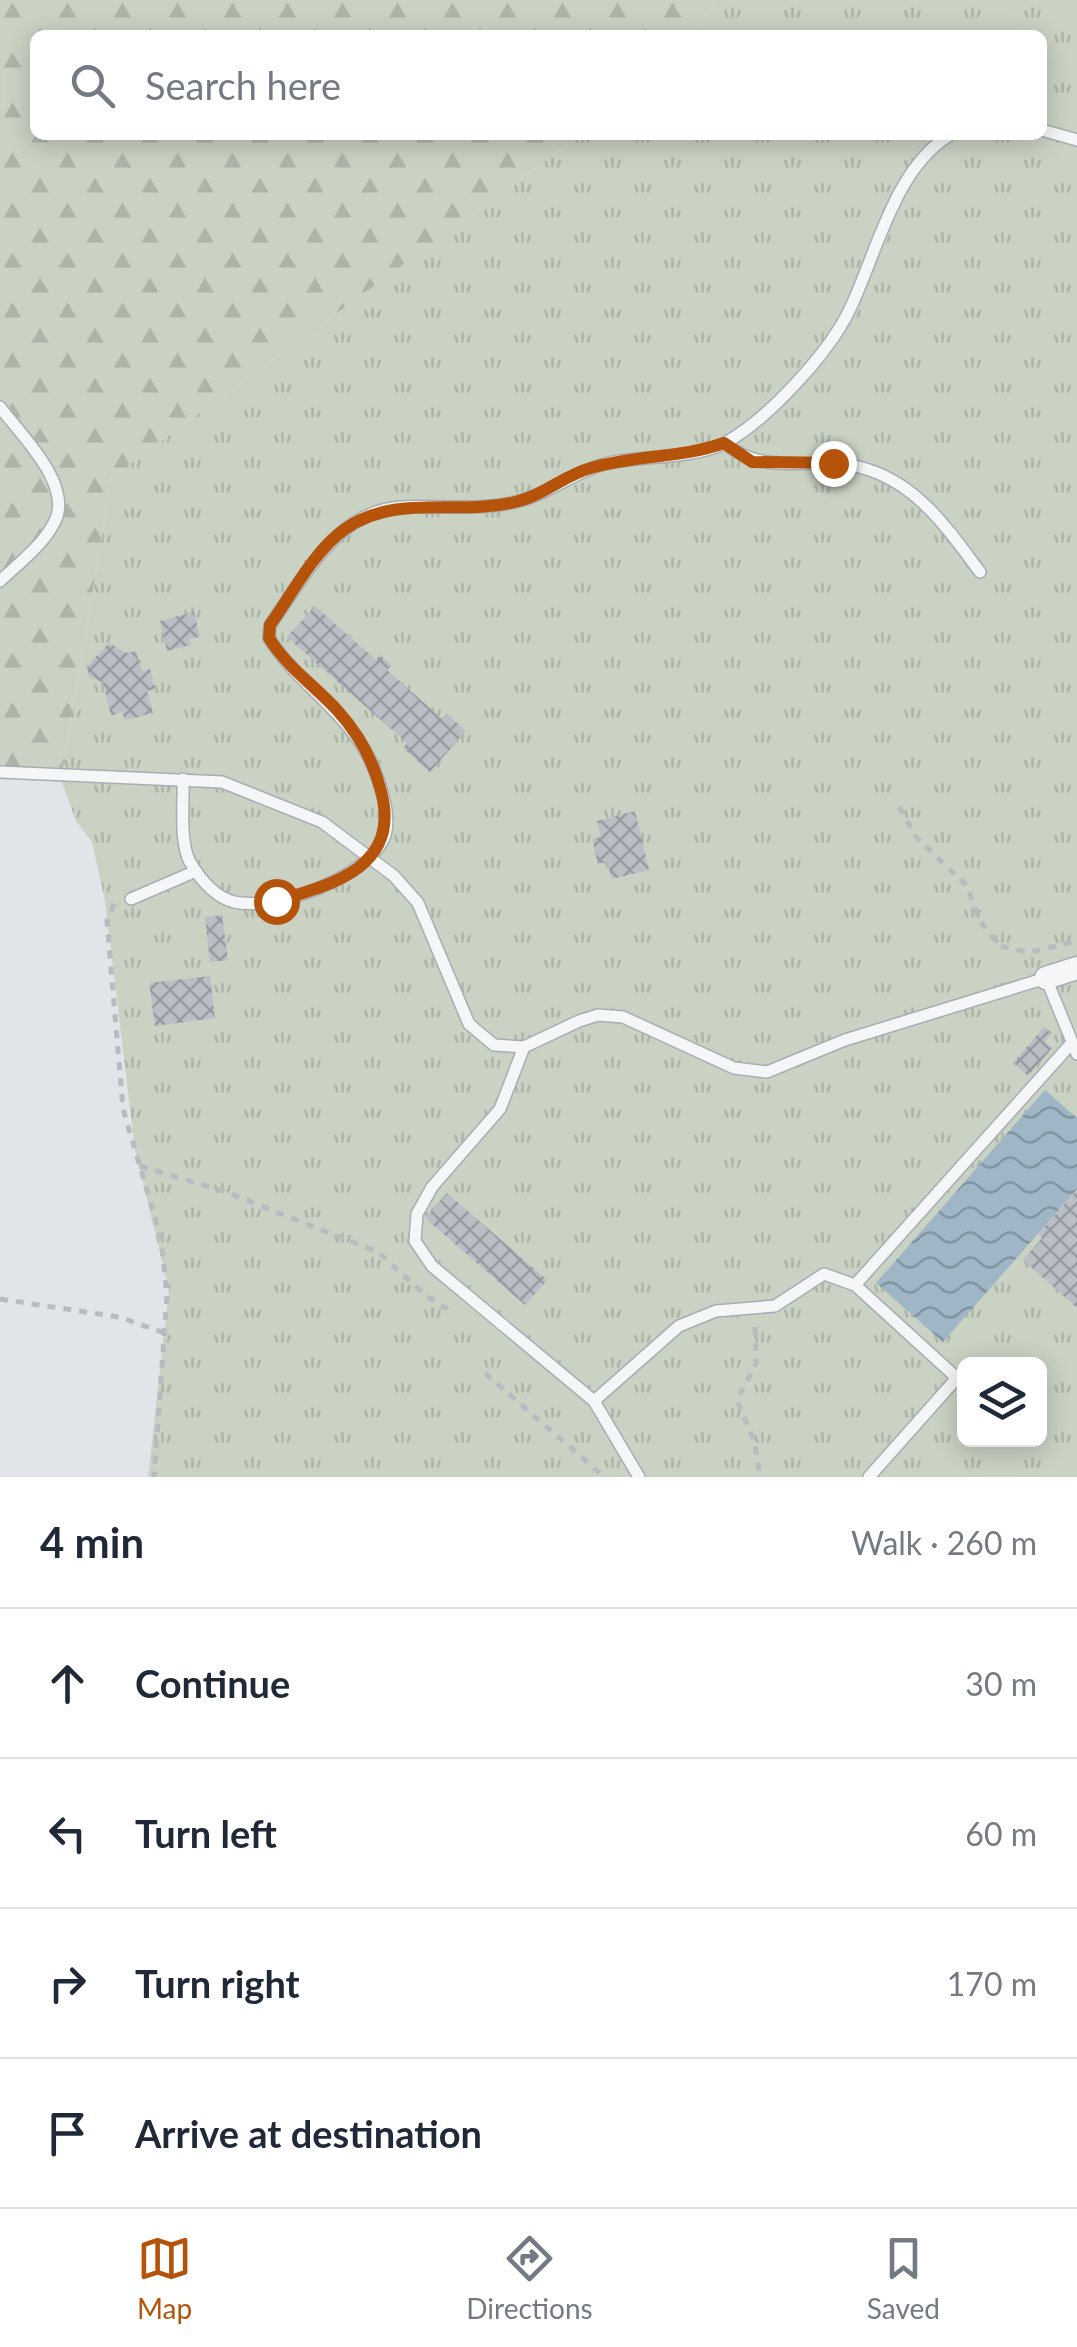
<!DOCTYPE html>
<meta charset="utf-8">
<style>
:root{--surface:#fff;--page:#f6f6f7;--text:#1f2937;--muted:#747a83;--line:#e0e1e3;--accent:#b45309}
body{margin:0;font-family:Lato,sans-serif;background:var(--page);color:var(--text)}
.controls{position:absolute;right:30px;bottom:30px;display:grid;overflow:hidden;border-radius:15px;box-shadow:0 5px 25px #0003}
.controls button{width:90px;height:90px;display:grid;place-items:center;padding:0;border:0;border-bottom:2px solid var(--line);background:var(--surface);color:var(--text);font:50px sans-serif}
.stop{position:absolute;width:30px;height:30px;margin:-22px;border:8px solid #b45309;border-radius:50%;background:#fff}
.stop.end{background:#b45309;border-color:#fff;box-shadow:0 2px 10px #0008}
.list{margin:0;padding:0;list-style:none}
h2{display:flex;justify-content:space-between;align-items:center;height:130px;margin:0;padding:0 40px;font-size:42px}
h2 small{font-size:32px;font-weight:400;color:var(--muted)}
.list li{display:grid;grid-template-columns:65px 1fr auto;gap:30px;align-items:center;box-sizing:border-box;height:150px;padding:0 40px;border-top:2px solid var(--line)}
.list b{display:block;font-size:38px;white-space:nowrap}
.list em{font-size:32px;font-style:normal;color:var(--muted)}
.icon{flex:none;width:55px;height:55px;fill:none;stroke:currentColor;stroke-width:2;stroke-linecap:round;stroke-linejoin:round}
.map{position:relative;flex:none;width:1077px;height:1477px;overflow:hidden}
.search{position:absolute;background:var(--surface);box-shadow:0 5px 25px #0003;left:30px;right:30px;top:30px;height:110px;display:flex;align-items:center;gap:25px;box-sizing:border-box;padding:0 35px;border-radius:15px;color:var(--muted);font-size:38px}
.sheet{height:730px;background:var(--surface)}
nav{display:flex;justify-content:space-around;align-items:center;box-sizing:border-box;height:140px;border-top:2px solid var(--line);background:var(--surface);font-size:28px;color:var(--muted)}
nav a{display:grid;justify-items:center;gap:5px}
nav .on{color:var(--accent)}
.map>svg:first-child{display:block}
.grass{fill:url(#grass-tufts);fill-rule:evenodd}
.forest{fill:url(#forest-firs)}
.water{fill:url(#water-waves)}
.building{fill:url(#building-cross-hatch)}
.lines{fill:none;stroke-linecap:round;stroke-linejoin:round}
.service-casing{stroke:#a7adb3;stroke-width:14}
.minor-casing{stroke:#a7adb3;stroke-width:25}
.path{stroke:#b8bcc1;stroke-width:5;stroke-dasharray:8 8;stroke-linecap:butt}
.service{stroke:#f4f6f8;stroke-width:11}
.minor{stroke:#f4f6f8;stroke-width:22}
.route{stroke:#b45309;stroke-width:12}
</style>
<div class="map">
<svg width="1077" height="1477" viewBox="0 0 1077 1477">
<defs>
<pattern id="grass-tufts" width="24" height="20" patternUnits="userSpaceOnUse" patternTransform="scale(2.5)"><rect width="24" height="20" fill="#c9d2c3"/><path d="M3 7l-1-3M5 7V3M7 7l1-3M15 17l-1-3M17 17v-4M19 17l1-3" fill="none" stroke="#adb5a9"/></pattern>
<pattern id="forest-firs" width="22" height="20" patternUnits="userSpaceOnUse" patternTransform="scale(2.5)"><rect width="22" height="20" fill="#c9d2c3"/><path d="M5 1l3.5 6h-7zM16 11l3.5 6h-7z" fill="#adb5a9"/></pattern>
<pattern id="water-waves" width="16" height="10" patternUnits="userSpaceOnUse" patternTransform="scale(2.5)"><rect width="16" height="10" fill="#9fb6c6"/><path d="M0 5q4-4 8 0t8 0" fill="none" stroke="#8295a2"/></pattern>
<pattern id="building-cross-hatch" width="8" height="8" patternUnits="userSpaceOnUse" patternTransform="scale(2.5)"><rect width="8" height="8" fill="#b9bfc5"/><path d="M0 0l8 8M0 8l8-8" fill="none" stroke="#979ca1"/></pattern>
</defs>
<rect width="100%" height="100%" fill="#e1e5e9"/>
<!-- grass -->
<path class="grass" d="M715,0H1077V1477H148L169,1290L135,1150L105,901L92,842L76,821L61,780L112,477L581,135H1042V35H695ZM964,1364H1040V1440H964Z"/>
<!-- forest -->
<path class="forest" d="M0,0H715L695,35H35V135H581L112,477L61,780L0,777Z"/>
<!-- water -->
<path class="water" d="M1045,1090L1077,1118V1189L943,1342L876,1283Z"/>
<!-- building -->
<g class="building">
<path d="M315,606L376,660L380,655L392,666L387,670L442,719L447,714L466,731L430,772L403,748L407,743L287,637Z"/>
<path d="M194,612L200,637L189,639L191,645L167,651L160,621Z"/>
<path d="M109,643L126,653L136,651L142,672L150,669L155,689L147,691L153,713L125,720L122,712L111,716L103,682L89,677L87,666Z"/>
<path d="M635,811L649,870L612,879L607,862L598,864L592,839L601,837L597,821Z"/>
<path d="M222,915L228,960L210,962L205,917Z"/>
<path d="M210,976L215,1018L155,1026L149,983Z"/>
<path d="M1044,1027L1052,1033L1045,1042L1052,1048L1028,1076L1013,1063Z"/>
<path d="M1077,1190V1308L1023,1260L1042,1238L1038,1234Z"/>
<path d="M447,1193L547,1280L525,1305L425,1218Z"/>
</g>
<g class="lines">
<!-- service casing -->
<g class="service-casing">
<g id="service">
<path d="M1042,130L1077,140"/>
<path d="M0,407C20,434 75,486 54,523C43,545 18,564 0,581"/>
<path d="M725,443C762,477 813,456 859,467C916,481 947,528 980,572"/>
<path d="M0,772L222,782L322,822L394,876L418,903L469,1024L494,1045L524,1047L579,1021L598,1015L623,1017L734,1068L767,1072L845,1040L1046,978L1077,1054"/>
<path d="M183,779C184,802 179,842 190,862C200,879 215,897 234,902C276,911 363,879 383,840C392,823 383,792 376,774C355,715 300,688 269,638L270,625C304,578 336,511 401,507C439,505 477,511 515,502C550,494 577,469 613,462C646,456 696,458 725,443C767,420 828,354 849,311C876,256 894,168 950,135"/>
<path d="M131,899L196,871"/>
<path d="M524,1047L500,1109L432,1187L417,1214L415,1241L432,1266L594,1401L639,1477"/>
<path d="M855,1285L1070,1045"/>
<path d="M594,1401L679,1326L716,1311L775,1306L824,1274L855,1285L957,1378L869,1477"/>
</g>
</g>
<!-- minor casing -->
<g class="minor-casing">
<path id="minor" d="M1046,978L1077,968"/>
</g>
<!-- path -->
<g class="path">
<path d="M899,807L916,837L967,886L979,919L999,946L1030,952L1077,941"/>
<path d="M114,904L107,921L123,1109L161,1238L167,1296L154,1477"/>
<path d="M140,1166L223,1191L378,1252L424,1294L445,1308L453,1307"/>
<path d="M0,1299L119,1317L165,1333"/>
<path d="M755,1327L756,1364L737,1400L755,1443L760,1477"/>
<path d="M485,1373L604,1477"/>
</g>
<!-- service -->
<use href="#service" class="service"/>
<!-- minor -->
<use href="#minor" class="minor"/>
</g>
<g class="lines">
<!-- route -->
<path class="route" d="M276,901C335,884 401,866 381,791C373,760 359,734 337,710C315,686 286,666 269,638L270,625C292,594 314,551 345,529C396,493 457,516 515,502C543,496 564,475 591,468C635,455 682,458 724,443L752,462L833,463"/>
</g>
</svg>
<div class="controls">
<button><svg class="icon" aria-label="layers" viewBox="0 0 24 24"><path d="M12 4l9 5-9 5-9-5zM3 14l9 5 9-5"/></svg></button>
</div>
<div class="stop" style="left:276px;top:901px"></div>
<div class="stop end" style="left:833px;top:463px"></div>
<div class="search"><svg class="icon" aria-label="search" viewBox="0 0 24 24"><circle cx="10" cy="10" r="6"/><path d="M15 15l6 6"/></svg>Search here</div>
</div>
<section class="sheet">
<h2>4 min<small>Walk · 260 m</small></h2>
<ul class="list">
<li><svg class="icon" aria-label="ahead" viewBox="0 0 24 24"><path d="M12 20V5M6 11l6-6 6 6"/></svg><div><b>Continue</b></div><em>30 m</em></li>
<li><svg class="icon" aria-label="left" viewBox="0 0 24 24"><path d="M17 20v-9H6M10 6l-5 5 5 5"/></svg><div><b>Turn left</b></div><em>60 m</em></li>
<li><svg class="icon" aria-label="right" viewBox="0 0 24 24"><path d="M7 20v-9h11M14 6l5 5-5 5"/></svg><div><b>Turn right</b></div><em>170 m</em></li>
<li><svg class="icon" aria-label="arrive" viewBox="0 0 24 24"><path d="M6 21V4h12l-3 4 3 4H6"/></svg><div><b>Arrive at destination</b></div></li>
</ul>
</section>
<nav>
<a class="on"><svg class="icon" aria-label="map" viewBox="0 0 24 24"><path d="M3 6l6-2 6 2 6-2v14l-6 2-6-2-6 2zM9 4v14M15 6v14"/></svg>Map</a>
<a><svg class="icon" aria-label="directions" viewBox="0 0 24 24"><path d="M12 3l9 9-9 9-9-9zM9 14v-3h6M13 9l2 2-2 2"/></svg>Directions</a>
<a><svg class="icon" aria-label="saved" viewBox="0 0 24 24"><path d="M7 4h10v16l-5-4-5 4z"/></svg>Saved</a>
</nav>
